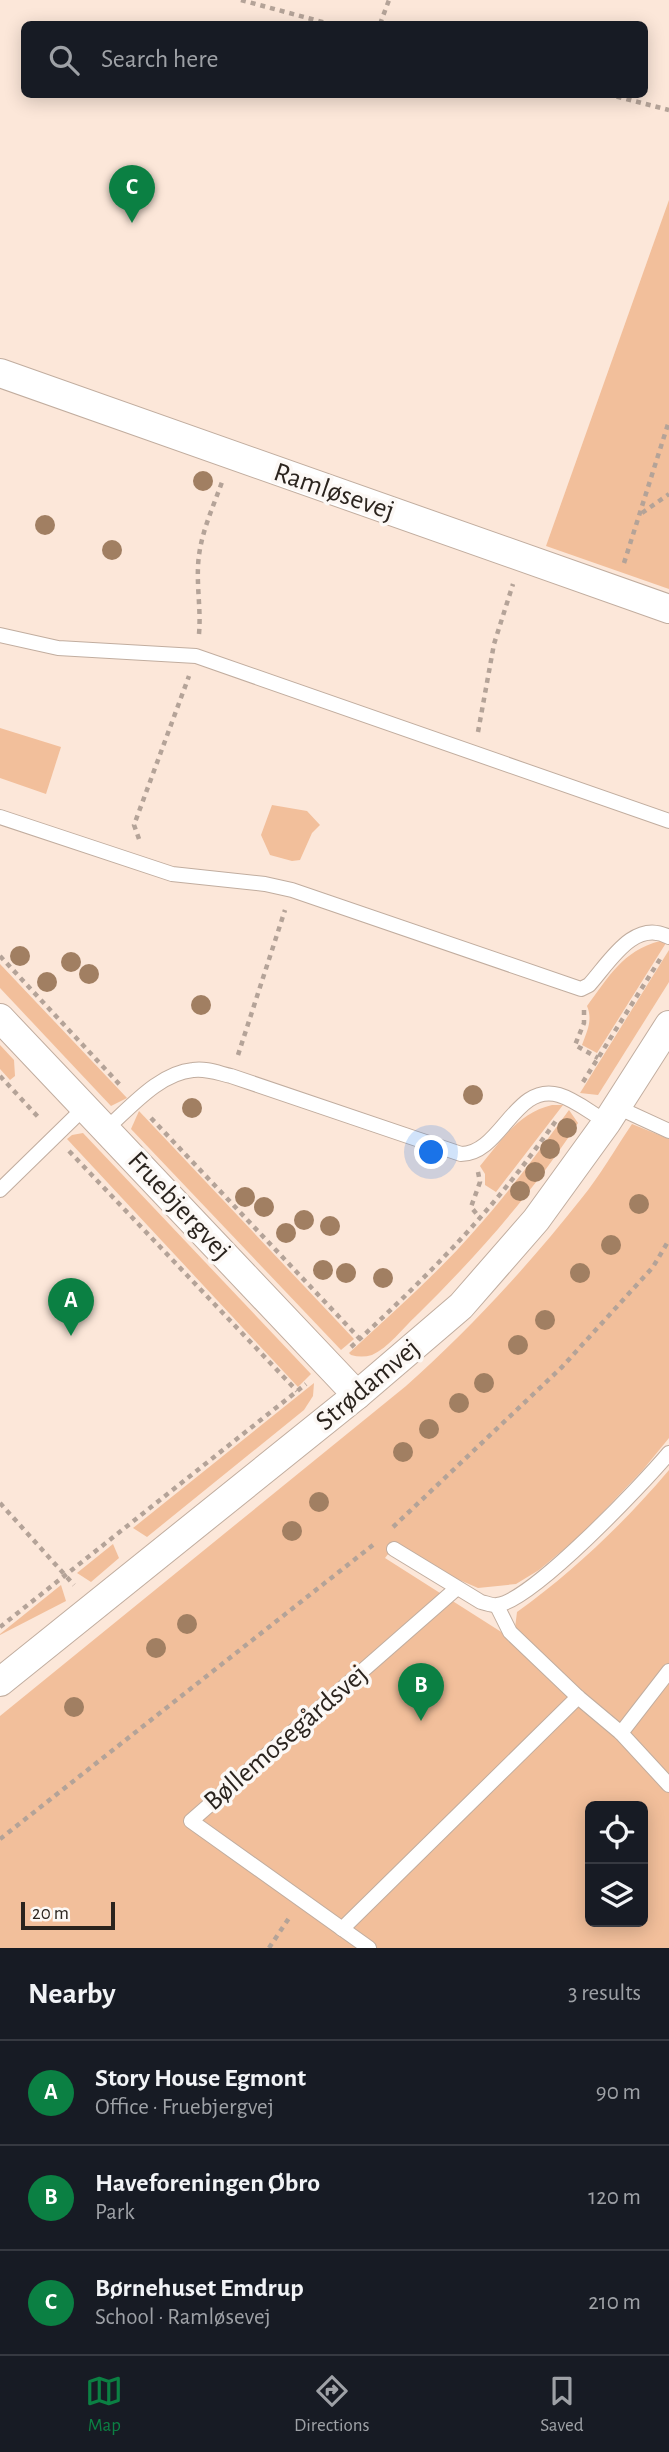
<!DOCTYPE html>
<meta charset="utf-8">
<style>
:root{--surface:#171b24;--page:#20242c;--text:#f1f3f6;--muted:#9ea1a6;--line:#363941;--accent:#0b8043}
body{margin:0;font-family:"Alegreya Sans",sans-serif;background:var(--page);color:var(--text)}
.controls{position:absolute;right:21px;bottom:21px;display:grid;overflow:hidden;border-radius:10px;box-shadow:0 4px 18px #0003}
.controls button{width:63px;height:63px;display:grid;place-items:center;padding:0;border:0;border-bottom:2px solid var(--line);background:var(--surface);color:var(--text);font:35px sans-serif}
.scale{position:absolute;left:21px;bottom:18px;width:94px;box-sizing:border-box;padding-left:7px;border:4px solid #2b241e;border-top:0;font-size:19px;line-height:24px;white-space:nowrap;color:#2b241e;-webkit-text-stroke:5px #fcf8f5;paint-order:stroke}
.you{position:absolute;left:432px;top:1153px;width:24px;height:24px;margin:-18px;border:5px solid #fff;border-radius:50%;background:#1a73e8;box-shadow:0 0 0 10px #1a73e833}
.badge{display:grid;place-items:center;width:46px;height:46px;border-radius:50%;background:var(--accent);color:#fff;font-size:23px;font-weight:700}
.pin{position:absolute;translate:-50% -58px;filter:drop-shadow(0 2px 4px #0008)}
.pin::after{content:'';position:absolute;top:37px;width:24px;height:21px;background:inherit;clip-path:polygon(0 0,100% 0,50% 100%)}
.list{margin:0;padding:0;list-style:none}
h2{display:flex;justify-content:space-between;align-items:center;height:91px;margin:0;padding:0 28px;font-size:30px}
h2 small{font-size:23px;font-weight:400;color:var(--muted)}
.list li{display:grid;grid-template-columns:46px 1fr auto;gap:21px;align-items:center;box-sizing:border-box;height:105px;padding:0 28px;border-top:2px solid var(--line)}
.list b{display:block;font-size:26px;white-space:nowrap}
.list p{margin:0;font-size:23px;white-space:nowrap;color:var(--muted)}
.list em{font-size:23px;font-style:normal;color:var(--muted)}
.icon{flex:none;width:38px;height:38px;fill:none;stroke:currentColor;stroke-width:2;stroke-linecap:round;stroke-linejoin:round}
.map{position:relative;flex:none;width:669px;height:1948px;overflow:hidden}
.search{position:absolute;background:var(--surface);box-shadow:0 4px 18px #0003;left:21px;right:21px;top:21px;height:77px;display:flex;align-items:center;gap:18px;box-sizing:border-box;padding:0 24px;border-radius:10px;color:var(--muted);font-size:26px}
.sheet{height:406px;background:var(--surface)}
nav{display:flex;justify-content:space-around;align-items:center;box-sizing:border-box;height:98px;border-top:2px solid var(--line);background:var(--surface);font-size:19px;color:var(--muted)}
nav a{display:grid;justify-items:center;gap:4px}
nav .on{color:var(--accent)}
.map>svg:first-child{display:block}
.green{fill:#f2bf9b;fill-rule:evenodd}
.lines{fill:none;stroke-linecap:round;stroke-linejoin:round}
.lane-casing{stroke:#c1ad9f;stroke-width:16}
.street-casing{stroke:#c1ad9f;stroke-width:30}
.path{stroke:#b4a398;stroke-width:4.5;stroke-dasharray:5 5;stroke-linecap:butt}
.lane{stroke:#fff;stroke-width:14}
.street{stroke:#fff;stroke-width:28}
.tree{fill:#a17f62}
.labels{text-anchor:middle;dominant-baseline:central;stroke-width:7;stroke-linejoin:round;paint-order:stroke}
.street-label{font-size:28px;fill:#2b241e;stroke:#fcf8f5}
</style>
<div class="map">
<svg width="669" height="1948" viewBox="0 0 669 1948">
<rect width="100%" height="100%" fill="#fce7d9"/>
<!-- green -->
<g class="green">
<path d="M669,200V589L546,546Z"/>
<path d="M0,728L61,747L46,794L0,778Z"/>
<path d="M272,805L307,811L320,825L312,833L300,860L292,861L270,855L261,835Z"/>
<path d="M660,941L666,943L597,1053L582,1045C587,1031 593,1020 587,1006C609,977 622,951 660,941Z"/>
<path d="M669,950V982L598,1095L580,1093Z"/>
<path d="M0,964L127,1098L111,1106L0,988Z"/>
<path d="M0,1045L14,1060L15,1076L10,1080L0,1069Z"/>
<path d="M552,1105H563L496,1192L485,1185V1174L480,1166C501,1141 518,1113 552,1105Z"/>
<path d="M569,1110L578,1123C531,1195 476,1257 416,1316C403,1328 388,1348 372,1355C365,1357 358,1357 351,1355L349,1353C392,1313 437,1274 476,1229C510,1191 539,1151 569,1110Z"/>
<path d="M139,1111L354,1339L341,1350L131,1129Z"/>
<path d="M632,1124L669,1139V1438L642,1471L581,1535L539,1570L516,1584L478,1588L448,1575L396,1544L385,1558L506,1635L515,1628L517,1612C574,1571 624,1523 669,1470V1948H0V1716L406,1386C470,1329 528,1266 581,1199C600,1176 615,1149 632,1124ZM590,1806H643V1922H590Z"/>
<path d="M83,1133L311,1374L298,1387L67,1139L72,1135Z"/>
<path d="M314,1383L313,1396L304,1410L147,1537L133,1528Z"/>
<path d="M113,1544L119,1558L91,1582L77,1573Z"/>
<path d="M61,1585L66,1601L0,1635V1634Z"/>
</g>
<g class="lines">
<!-- lane casing -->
<g class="lane-casing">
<g id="lane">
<path d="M0,635L58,648L196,656L669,821"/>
<path d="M0,817L172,874L265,884L292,890L581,989L589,985C609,963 634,918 669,937"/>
<path d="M617,1107L669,1131"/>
<path d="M106,1129C130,1108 159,1073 193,1070C206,1068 218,1073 231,1076L461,1154C501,1154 515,1082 559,1095C576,1100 592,1114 607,1122"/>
<path d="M0,1190L84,1108"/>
<path d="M394,1549L481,1602C486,1603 493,1606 497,1605C532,1601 643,1484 669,1453"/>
<path d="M497,1606L510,1632L578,1697L621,1733L669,1785"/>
<path d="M621,1733L669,1671"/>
<path d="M342,1929L578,1697"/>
<path d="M369,1948L191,1821L457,1588"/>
</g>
</g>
<!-- street casing -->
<g class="street-casing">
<g id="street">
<path d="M0,373L669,609"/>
<path d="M0,1018L357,1395"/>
<path d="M0,1682L357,1395L461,1306L536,1220L607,1122L669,1025"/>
</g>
</g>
<!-- path -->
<g class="path">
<path d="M241,0L330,24"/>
<path d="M380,24L389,0"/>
<path d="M607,94L669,110"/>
<path d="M642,513L669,494"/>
<path d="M624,563L669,421"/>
<path d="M199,634C201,611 197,590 198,567C199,537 212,510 222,482"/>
<path d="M478,732L494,644L513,584"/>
<path d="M139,839L134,825L189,676"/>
<path d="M0,956L121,1086"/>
<path d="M584,1010V1023L575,1045L598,1058"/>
<path d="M238,1055L285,910"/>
<path d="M0,1076L40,1119"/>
<path d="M583,1082L662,956"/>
<path d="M151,1118L360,1339"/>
<path d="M69,1151L297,1391"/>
<path d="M478,1172L480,1182L471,1207L480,1218"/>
<path d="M351,1347C404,1298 456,1248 502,1192C522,1168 540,1143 558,1118"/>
<path d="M0,1503L74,1585"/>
<path d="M393,1527L562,1367L653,1267L669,1240"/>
<path d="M0,1627L306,1384"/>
<path d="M0,1839L373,1545"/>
<path d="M269,1948L289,1918"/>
</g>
<!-- lane -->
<use href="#lane" class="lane"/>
<!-- street -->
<use href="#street" class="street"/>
</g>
<!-- trees -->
<g class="tree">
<circle cx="203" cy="481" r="10"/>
<circle cx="45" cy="525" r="10"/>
<circle cx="112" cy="550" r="10"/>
<circle cx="20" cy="956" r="10"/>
<circle cx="71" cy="962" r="10"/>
<circle cx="89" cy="974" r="10"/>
<circle cx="47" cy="982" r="10"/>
<circle cx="201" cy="1005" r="10"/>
<circle cx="473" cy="1095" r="10"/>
<circle cx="192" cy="1108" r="10"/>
<circle cx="567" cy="1128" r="10"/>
<circle cx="550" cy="1149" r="10"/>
<circle cx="535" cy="1172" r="10"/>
<circle cx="520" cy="1191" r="10"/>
<circle cx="245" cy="1197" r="10"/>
<circle cx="639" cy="1204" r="10"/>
<circle cx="264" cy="1207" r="10"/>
<circle cx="304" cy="1220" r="10"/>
<circle cx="330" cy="1226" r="10"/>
<circle cx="286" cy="1233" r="10"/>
<circle cx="611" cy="1245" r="10"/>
<circle cx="323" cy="1270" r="10"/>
<circle cx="346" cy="1273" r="10"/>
<circle cx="580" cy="1273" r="10"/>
<circle cx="383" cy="1278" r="10"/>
<circle cx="545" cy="1320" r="10"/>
<circle cx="518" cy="1345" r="10"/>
<circle cx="484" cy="1383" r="10"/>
<circle cx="459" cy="1403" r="10"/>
<circle cx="429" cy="1429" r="10"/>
<circle cx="403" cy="1452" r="10"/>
<circle cx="319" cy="1502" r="10"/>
<circle cx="292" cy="1531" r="10"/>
<circle cx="187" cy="1624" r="10"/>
<circle cx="156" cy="1648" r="10"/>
<circle cx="74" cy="1707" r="10"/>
</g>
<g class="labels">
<!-- street labels -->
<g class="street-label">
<text transform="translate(334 492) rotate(19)">Ramløsevej</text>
<text transform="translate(179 1206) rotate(47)">Fruebjergvej</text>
<text transform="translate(368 1385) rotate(-40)">Strødamvej</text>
<text transform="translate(286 1738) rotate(-41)">Bøllemosegårdsvej</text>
</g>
</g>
</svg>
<div class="controls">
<button><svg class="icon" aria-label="locate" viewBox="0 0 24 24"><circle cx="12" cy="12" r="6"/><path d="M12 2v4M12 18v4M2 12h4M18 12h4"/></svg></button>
<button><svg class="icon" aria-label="layers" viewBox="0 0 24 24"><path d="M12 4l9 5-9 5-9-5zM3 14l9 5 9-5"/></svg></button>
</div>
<div class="scale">20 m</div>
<div class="you"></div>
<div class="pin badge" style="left:71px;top:1336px">A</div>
<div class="pin badge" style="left:421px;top:1721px">B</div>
<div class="pin badge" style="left:132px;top:223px">C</div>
<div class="search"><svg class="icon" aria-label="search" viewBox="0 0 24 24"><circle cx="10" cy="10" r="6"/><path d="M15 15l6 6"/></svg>Search here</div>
</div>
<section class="sheet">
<h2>Nearby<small>3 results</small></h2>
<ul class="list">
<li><span class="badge">A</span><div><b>Story House Egmont</b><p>Office · Fruebjergvej</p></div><em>90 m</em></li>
<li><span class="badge">B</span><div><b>Haveforeningen Øbro</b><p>Park</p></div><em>120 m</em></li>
<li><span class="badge">C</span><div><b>Børnehuset Emdrup</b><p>School · Ramløsevej</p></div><em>210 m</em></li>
</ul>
</section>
<nav>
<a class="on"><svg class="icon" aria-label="map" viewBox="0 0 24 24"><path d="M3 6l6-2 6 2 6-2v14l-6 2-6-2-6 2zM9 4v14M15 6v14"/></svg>Map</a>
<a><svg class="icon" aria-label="directions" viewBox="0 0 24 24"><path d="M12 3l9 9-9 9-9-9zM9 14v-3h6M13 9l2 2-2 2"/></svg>Directions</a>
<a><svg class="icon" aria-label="saved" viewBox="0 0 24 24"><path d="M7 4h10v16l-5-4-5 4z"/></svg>Saved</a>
</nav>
